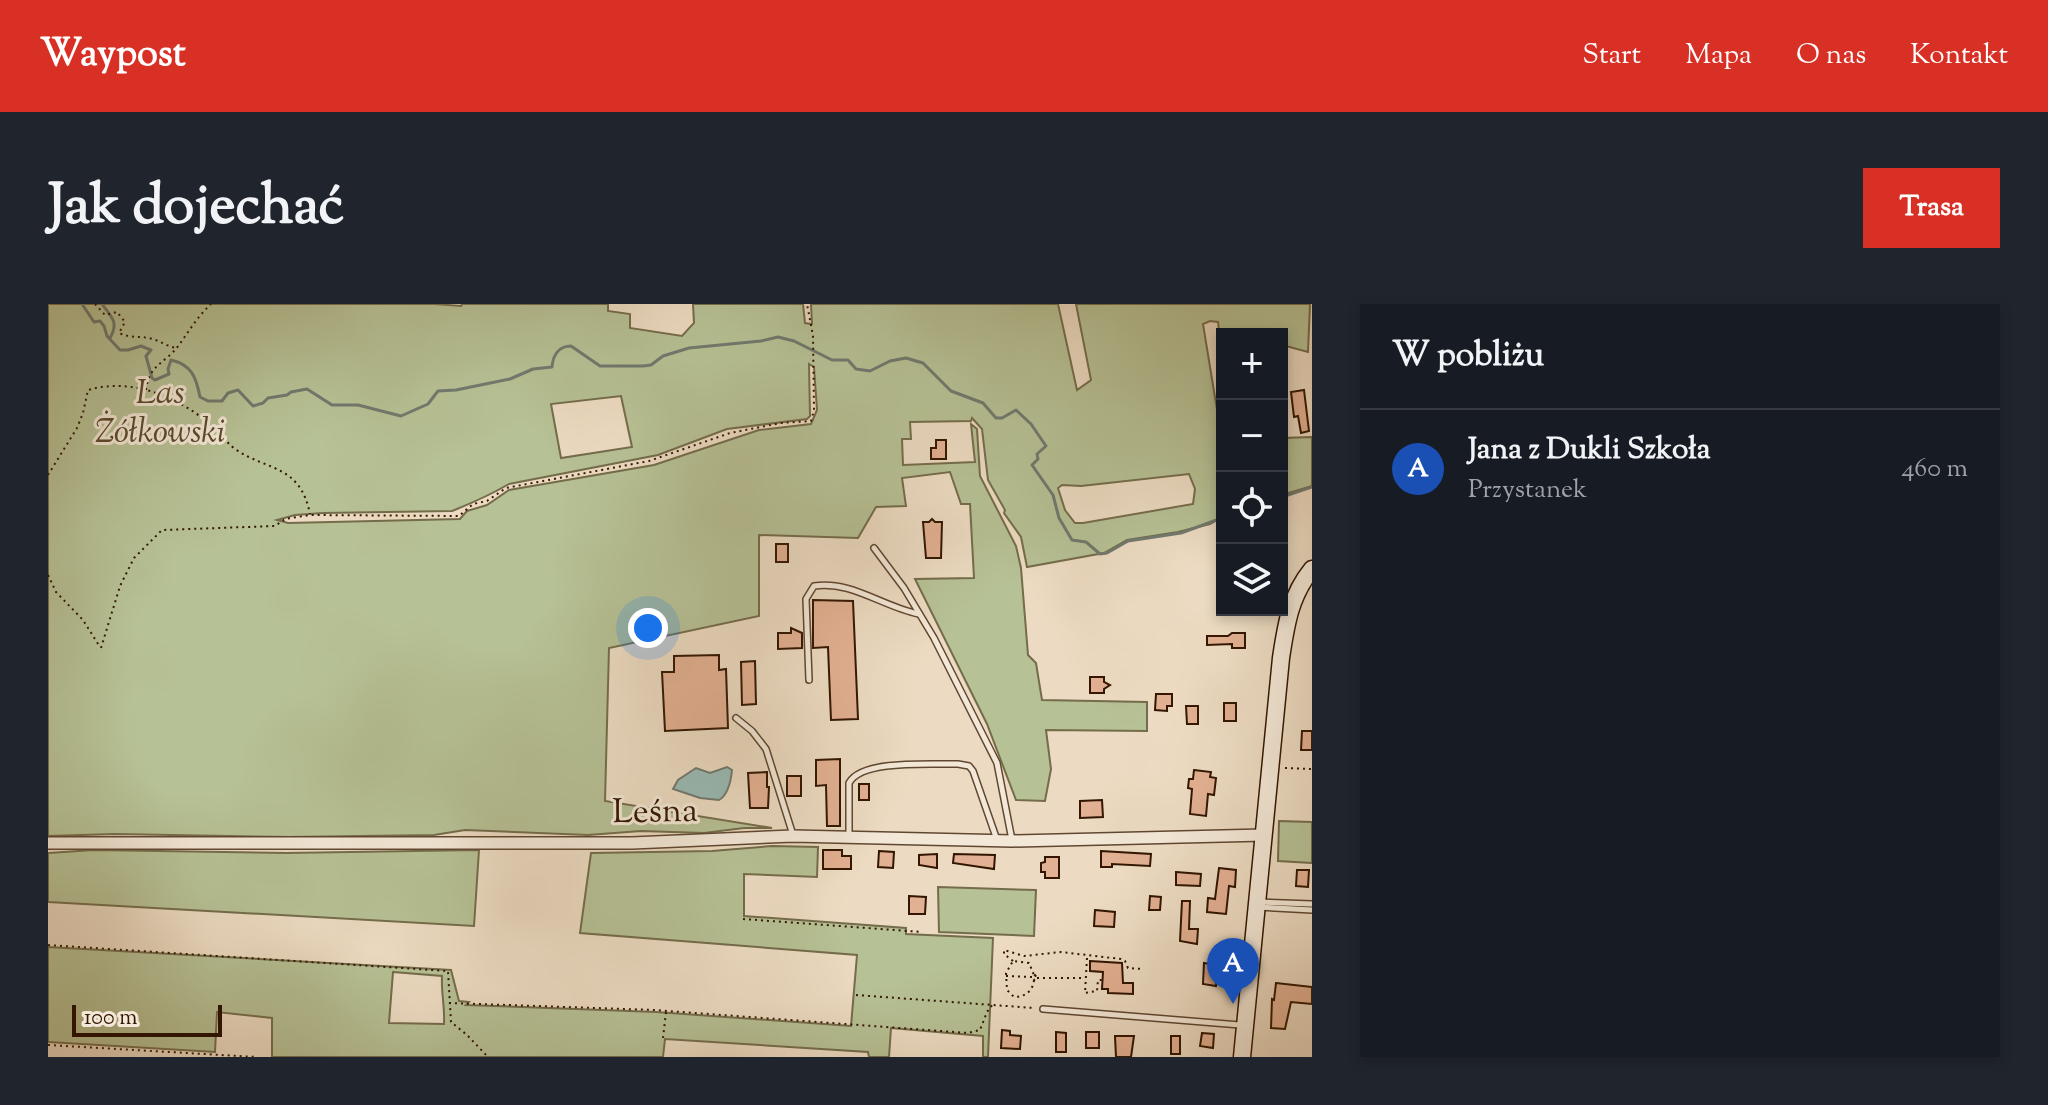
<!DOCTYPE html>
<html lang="pl">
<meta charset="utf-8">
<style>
:root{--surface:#171b24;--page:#20242c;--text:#f1f3f6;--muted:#9ea1a6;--line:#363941;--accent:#d93025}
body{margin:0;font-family:"Sorts Mill Goudy",serif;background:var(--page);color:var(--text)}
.controls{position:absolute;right:24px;top:24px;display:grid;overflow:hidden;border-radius:0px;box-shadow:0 4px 12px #0003}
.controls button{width:72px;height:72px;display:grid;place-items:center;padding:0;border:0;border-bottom:2px solid var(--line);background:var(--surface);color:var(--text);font:40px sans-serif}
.scale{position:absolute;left:24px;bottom:20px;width:150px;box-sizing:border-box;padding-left:8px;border:4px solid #321601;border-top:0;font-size:22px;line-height:28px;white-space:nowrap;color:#321601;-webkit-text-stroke:6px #f3e8d7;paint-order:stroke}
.you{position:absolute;left:600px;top:324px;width:28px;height:28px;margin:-20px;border:6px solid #fff;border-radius:50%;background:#1a73e8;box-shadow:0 0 0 12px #1a73e833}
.badge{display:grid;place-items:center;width:52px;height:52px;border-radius:50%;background:var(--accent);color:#fff;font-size:26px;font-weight:700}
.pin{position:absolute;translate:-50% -66px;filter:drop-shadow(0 2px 4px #0008)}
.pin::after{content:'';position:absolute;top:42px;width:28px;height:24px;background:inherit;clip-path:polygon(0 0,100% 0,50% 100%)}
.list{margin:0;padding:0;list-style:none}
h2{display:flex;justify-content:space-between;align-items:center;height:104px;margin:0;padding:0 32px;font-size:34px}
h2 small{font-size:26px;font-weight:400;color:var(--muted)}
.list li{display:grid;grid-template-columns:52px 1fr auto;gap:24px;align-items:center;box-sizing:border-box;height:120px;padding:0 32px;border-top:2px solid var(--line)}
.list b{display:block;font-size:30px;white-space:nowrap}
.list p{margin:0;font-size:26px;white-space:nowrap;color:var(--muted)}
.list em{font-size:26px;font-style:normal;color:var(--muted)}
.icon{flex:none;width:44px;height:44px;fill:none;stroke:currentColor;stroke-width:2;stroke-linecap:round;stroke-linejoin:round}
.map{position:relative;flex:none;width:1264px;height:753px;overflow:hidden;border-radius:0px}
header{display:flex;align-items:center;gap:48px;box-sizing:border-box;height:112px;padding:0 40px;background:var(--accent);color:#fff}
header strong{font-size:38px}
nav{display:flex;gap:44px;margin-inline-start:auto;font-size:28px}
.intro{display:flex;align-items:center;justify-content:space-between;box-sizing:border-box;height:192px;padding:0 48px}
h1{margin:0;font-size:56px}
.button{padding:20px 36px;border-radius:0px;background:var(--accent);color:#fff;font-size:28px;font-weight:700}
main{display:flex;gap:48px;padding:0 48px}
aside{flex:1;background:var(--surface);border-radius:0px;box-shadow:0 4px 12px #0003}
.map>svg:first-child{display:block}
.green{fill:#b6c195;stroke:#746c4b;stroke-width:2;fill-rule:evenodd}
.water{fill:#99bbb6;stroke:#70796e;stroke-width:2}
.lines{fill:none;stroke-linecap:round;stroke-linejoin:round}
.stream{stroke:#70796e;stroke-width:3}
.building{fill:#e2b092;stroke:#321601;stroke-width:2}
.service-casing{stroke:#604731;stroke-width:8}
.minor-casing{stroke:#604731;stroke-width:14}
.secondary-casing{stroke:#321601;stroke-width:19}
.path{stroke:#321601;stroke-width:2;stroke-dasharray:2 4;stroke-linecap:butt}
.service{stroke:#f3e8d7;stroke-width:5}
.minor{stroke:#f3e8d7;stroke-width:11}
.secondary{stroke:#f3e8d7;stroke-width:16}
.labels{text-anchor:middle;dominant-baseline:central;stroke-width:6;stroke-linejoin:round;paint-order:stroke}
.park-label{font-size:34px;font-style:italic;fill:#5a492d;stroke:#f3e8d7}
.street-label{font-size:34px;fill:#321601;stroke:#f3e8d7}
</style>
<header>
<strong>Waypost</strong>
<nav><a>Start</a><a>Mapa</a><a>O nas</a><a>Kontakt</a></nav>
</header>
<div class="intro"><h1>Jak dojechać</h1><a class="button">Trasa</a></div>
<main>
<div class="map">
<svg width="1264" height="753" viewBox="0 0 1264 753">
<rect width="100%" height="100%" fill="#ecdbc2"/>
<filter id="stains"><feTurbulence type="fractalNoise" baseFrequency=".0025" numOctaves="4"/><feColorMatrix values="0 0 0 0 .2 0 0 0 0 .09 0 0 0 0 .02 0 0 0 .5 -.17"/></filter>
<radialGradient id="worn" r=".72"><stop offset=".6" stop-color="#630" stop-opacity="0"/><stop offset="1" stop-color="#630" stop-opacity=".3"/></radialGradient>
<!-- green -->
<g class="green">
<path d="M0,0H387L413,2L414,0H560V7L582,10V24L634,32L646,19L645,0H755L757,19L764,20L763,0H1010L1029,86L1043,76L1028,0H1262L1260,48L1234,41V30H1174V53L1170,18L1162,17L1155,20L1174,136V213L1162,220L1130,228L1079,236L1056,249L979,263L973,233L956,209L957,206L940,176L934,125L924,114L923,117L862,118L863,135H854L855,161L927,158L923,120L929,125L932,172L968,242L973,264L980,351L988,359L994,396L1099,398V427L998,426L1003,465L997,497L968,496L939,420L867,275L926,274L922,200H913L902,168L854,174L858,202L828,203L810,234L711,231V312L561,344L557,497L724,524H696L656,529L593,527L540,531L417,526L386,531L241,533L67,530L0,532ZM761,60L766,63L769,106L763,120L711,126L606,161L461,186L439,201L419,207L412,215L240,219L229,216L247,211L275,209L404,207C424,199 442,191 461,180L610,151L679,125L759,115L762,112ZM573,92L584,143L513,154L503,100ZM1141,170L1147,185L1145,200L1035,219H1027L1017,206L1010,184L1014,181L1033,182Z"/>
<path d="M1264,133V182L1234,191V134Z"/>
<path d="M1231,517L1264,518V559L1230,557Z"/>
<path d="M724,542L770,543L769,573L696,570V612L858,624V630L945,634L940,753H935V732L843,724L841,753H821L820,748L617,735L615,753H224V714L169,708L167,748L0,738V643L403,666L411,697L421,698L418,701L608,708L803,722L809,651L532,629L543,549L664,547ZM345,668L394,672C393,688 397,703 396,720L341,719Z"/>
<path d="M46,546L238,549L431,546L426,622L0,598V549Z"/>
<path d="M890,583L988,586L986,632L891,628Z"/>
</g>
<!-- water -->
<path class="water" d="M679,463L684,466C683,476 680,491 671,496L652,494L625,485L630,476L648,464L662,469Z"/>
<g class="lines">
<!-- stream -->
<g class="stream">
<path d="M34,0L46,18L52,17L56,22L59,32L72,46H80L93,42L103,46L98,52L104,74L107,76L121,70L120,65L123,56C144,61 148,73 152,93L160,97H174L180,89L190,86L205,102L215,99L220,94L239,91L243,88L259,85L284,101H310L353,112L380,100L390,87L408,86L462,75L485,65L504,63C505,51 511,42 523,42L552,62H595L603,61L615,52L641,44L713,37L730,33L746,37L784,56H800L808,65L822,67L842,57L858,54L868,57L875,59L903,87L935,99L948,114H954L968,106L983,120L998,142L989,150L990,155L984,161L1005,191L1011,214L1024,236L1038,238L1052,250L1059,249L1080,237L1133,229L1174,214"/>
<path d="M54,0C64,14 71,18 62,34"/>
<path d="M1234,193L1264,183"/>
</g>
</g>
<!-- building -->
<g class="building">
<path d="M1256,86L1261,127L1253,129L1250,112L1246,113L1243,88Z"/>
<path d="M888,136H898V155H883V144H888Z"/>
<path d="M884,215L887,218H894L893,254H878L875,218H881Z"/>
<rect x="728" y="240" width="12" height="18"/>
<path d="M765,296L805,297L810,415L783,416L780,343L765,344Z"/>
<path d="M743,324L754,329V344L730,345V329H743Z"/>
<path d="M1184,329H1197V344H1184V340L1159,341V332H1180Z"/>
<path d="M671,351V366L678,365L680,424L617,427L614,368H626V352Z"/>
<path d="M707,357L708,400L694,401L693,358Z"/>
<path d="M1042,373H1056V378L1062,381L1056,385V389H1042Z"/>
<path d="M1108,390H1124V402H1119V407L1107,406Z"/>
<rect x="1176" y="399" width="12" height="18"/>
<path d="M1138,402H1150V420H1139Z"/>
<path d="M1254,427H1264V446H1253Z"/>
<path d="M792,455V522H779L778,481L768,482V456Z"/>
<path d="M1146,466L1163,468L1162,473L1168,474L1166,491L1160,490L1158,512L1142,510L1144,485L1140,484L1141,475H1145Z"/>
<path d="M719,468V483H721L720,504H702L700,469Z"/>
<rect x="739" y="472" width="14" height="20"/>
<rect x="811" y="480" width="10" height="16"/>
<path d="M1054,496L1055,513L1032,514V497Z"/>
<path d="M775,546H794V552H803V565H775Z"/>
<path d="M831,547L846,548L845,564L830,563Z"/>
<path d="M1053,547L1103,550L1102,562L1064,560V563H1053Z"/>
<path d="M889,550V564L871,561V551Z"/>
<path d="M906,550L947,551L946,565L905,559Z"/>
<path d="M997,553H1011V574H997V568H993V559L997,558Z"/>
<path d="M1171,564L1188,566L1187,583L1181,582L1178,610L1159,608L1160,594L1167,595Z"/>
<path d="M1249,566H1261L1260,583L1248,582Z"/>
<path d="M1128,568L1153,570L1152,582L1128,581Z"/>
<path d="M861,592L878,593L877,610H861Z"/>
<path d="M1102,592L1113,593L1112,606H1101Z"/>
<path d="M1134,597H1142L1141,625H1150L1149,640L1132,637Z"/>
<path d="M1047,606L1067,608L1066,623L1046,622Z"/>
<path d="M1042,657L1074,659L1075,679H1085V690L1060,689V685H1054L1055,668L1042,667Z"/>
<path d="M1156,659L1170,661L1168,682L1155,680Z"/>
<path d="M1228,679L1264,683V700L1243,698L1237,725L1223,724L1224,695L1226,696Z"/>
<path d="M954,726L962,727V731L973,732L972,745L953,744Z"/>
<path d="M1008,728L1018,729V748H1008Z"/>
<rect x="1038" y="728" width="13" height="16"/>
<path d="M1154,729L1166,730L1165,744L1152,742Z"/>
<path d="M1067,732H1086L1083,753H1068Z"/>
<rect x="1123" y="732" width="9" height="18"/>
</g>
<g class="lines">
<!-- service casing -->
<g class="service-casing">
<g id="service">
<path d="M826,244L856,284L886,334L949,459L964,536"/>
<path d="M761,376L758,295L766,282C803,276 835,303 871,310"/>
<path d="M688,414L704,427L718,445L745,531"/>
<path d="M801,532V479C814,455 884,461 910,460L921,462L925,467L949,536"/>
<path d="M1210,598L1264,600"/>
<path d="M1210,603L1264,606"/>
<path d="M995,705L1192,721"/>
</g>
</g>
<!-- minor casing -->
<g class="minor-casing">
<path id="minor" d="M0,539H584L745,532L964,537L1216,531"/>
</g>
<!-- secondary casing -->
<g class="secondary-casing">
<path id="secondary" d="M1194,753L1233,354C1238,321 1242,292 1264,265"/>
</g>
<!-- path -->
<g class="path">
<path d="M47,0L57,11L69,8L77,18L71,29C82,34 90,32 100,34C109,35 118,42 128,44"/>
<path d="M98,86C101,60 118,59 131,41C141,27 150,12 163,0"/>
<path d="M0,171L29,124L35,109L40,86C84,73 132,93 165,123C173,130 178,138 187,145C219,167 252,160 262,210"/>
<path d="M0,271L8,288L35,316L52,343"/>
<path d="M53,344L72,282L86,254L114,226L227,222L237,215L262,211L411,212L425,200L439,197L458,184L601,157L682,129L733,119L763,117L766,106L765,32L759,0"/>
<path d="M1237,464L1264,465"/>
<path d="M695,615L874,628"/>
<path d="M0,641L400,667L403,718L419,731L440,753"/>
<path d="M1039,654L1037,689L1049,687L1050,676H1054"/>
<path d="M965,657L956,650V646L976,652L1013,648L1073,655L1077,657L1080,664L1095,665"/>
<path d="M987,671L989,674L986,676L985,673Z"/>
<path d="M958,672L985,673"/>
<path d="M989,674H1037"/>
<path d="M986,676C985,687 977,693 966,693L959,686L958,669L965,657L981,659L986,671"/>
<path d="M808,691L986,704"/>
<path d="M401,699L606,706L920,729L932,726L939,708L945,700"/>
<path d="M615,734L618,708"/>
<path d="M0,741L208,753"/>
</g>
<!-- service -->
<use href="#service" class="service"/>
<!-- minor -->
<use href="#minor" class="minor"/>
<!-- secondary -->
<use href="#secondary" class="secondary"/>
</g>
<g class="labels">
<!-- park labels -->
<g class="park-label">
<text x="112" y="90">Las<tspan x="112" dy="39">Żółkowski</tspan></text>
</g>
<!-- street labels -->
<g class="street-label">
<text transform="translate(607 509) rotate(-1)">Leśna</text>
</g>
</g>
<rect width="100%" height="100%" filter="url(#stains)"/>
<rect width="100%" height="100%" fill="url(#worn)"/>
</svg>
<div class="controls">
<button>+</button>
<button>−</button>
<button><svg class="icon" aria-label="locate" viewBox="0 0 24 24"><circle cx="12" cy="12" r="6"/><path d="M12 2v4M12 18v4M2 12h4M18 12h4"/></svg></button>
<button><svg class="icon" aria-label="layers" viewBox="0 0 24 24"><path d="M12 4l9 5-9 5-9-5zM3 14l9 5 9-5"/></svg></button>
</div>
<div class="scale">100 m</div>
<div class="you"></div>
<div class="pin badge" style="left:1185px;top:700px;background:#1a4fb4">A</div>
</div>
<aside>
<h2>W pobliżu<small></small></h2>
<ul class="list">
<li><span class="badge" style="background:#1a4fb4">A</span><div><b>Jana z Dukli Szkoła</b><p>Przystanek</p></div><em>460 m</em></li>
</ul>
</aside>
</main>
